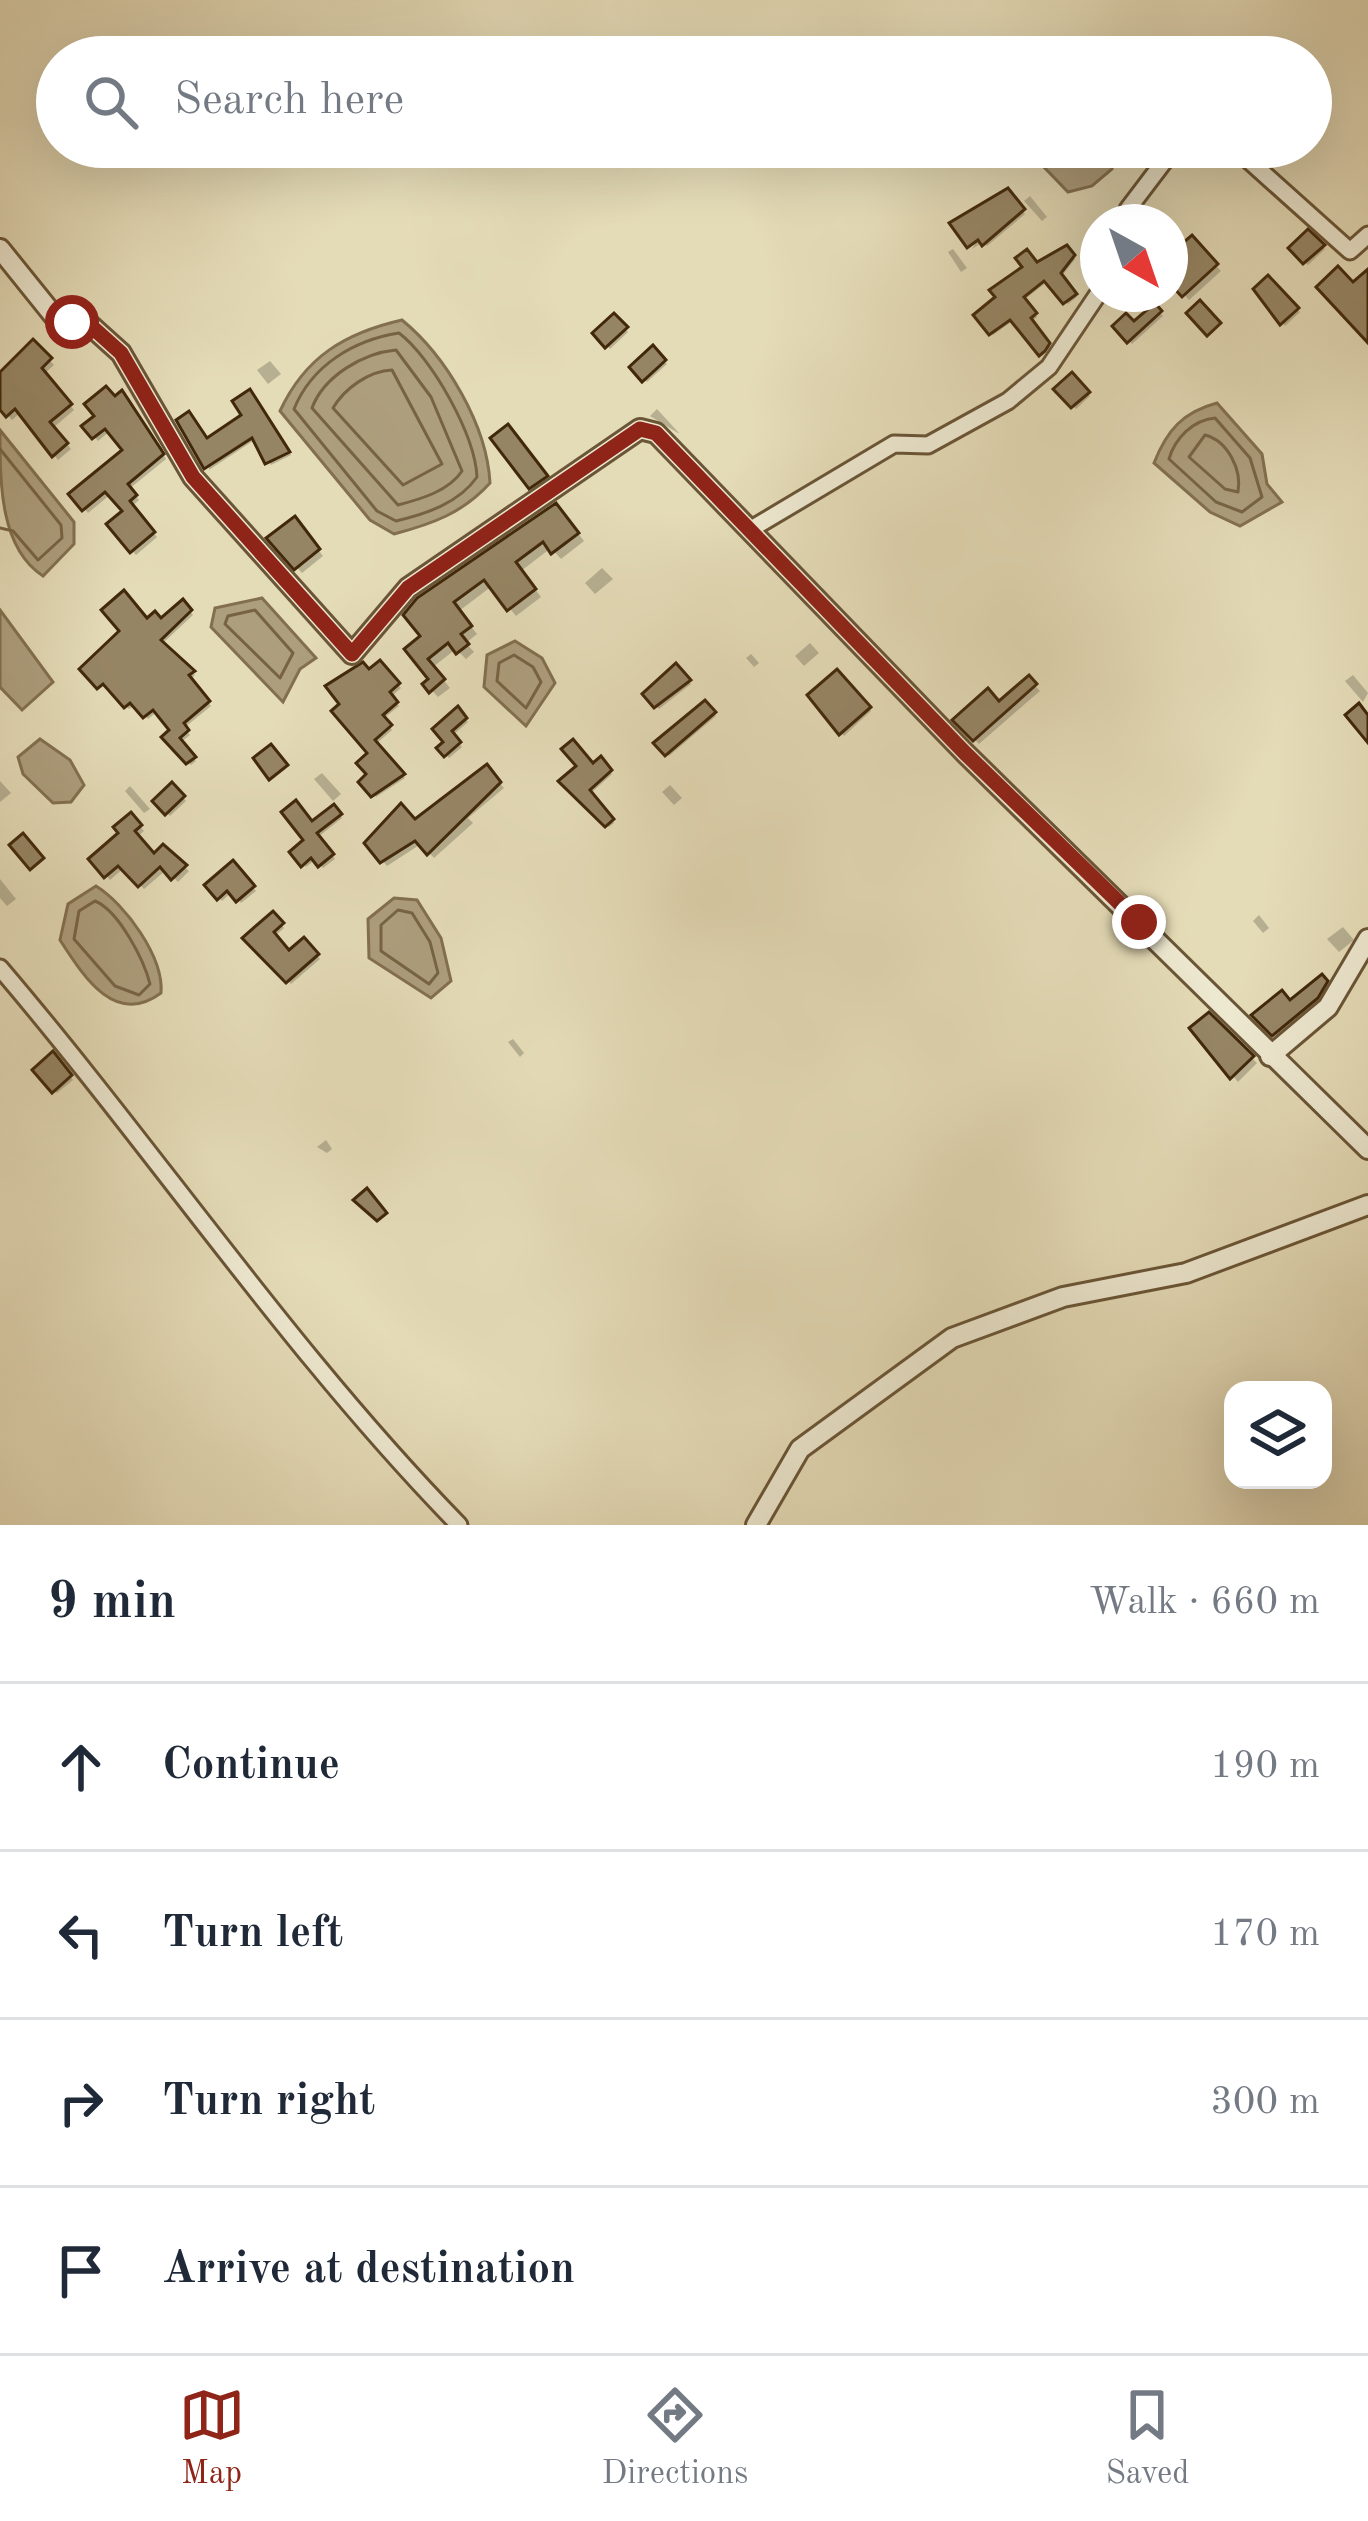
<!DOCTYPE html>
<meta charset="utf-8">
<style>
:root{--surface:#fff;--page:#f2f2f3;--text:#1f2937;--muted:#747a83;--line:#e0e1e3;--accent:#8f2418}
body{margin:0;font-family:"Old Standard TT",serif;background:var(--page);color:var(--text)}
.controls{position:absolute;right:36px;bottom:36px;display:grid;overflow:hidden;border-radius:24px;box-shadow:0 12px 48px #0002}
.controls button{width:108px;height:108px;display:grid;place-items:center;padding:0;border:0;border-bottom:3px solid var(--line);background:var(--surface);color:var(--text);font:60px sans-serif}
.compass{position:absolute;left:1080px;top:204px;width:108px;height:108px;border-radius:50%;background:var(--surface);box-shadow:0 12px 48px #0002;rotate:140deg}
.stop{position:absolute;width:36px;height:36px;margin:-27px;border:9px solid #8f2418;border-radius:50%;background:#fff}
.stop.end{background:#8f2418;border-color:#fff;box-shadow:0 3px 12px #0008}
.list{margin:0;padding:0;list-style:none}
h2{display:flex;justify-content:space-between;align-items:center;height:156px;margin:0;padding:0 48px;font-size:51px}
h2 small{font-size:39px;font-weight:400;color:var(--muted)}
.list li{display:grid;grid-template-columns:78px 1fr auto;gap:36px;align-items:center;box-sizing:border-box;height:168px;padding:0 48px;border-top:3px solid var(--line)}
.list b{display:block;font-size:45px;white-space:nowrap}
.list em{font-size:39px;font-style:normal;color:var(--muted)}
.icon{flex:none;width:66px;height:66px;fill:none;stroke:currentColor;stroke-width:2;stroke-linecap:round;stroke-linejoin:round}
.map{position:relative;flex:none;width:1368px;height:1525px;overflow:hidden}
.search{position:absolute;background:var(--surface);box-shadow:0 12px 48px #0002;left:36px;right:36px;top:36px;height:132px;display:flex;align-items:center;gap:30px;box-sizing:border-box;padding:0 42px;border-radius:66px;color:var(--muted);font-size:45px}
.sheet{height:828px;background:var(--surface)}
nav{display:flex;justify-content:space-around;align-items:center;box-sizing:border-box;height:168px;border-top:3px solid var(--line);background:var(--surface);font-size:33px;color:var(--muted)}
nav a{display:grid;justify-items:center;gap:6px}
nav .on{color:var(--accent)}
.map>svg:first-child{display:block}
.water{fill:#ad9e7d;stroke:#826f4f;stroke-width:3}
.shadow{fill:#0003}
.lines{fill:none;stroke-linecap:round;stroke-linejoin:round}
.shore{stroke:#776344;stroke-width:3}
.building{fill:#968564;stroke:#41280b;stroke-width:3}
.minor-casing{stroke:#6a5536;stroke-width:21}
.tertiary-casing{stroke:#6a5536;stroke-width:24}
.minor{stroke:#ede8d0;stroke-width:15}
.tertiary{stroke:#ede8d0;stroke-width:18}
.route{stroke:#8f2418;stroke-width:15}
</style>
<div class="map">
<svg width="1368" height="1525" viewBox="0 0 1368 1525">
<rect width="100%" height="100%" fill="#e4dbb7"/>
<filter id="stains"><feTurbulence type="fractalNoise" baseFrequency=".00167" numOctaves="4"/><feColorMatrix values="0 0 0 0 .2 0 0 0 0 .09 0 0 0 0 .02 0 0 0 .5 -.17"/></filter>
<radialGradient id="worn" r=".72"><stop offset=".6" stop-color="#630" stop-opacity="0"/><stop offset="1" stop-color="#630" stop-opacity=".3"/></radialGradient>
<!-- water -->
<g class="water">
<path d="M1042,147H1115L1112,169L1092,186L1068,192L1043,166Z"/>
<path d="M402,320C446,356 487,425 490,483C463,513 432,524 394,534L370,520L280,411C305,357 345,333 402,320Z"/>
<path d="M1217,403L1262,454L1267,484L1282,502L1240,526L1210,512L1154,463C1167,430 1183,412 1217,403Z"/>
<path d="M0,430L74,522V544L43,576C0,548 0,484 0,430Z"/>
<path d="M262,598L316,658L300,669L283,702L211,627L215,608Z"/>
<path d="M0,610L53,682L22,710L0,687Z"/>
<path d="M515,641L542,658L555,683L526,726L484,687L487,655Z"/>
<path d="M40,739L70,760L84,785L71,802L53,803L23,774L18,757Z"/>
<path d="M96,886C125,904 164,957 161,993C115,1027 84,977 60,940L68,904Z"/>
<path d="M394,898L417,900L441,938L451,981L431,998L369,958L368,919Z"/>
</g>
<!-- shadow -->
<g class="shadow">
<path d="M955,147H970L979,160L970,167Z"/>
<path d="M1007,191L1025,214L987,246L983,242L972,249Z"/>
<path d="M1030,196L1047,217L1042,221L1024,201Z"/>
<path d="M1095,228H1098V264L1093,261Z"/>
<path d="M1308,233L1325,249L1308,265L1292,248Z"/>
<path d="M1192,239L1221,271L1189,300L1170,279V258Z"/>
<path d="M953,249L967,268L961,272L948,252Z"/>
<path d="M1067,249L1075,259L1061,277L1077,297L1068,304L1048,281L1024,300L1037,317L1031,322L1050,347L1042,356L1014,320L993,335L977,315L1037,265Z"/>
<path d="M1268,279L1300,312L1285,326L1274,308Z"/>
<path d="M1155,307L1163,316L1132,344L1116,326L1134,325Z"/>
<path d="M614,317L628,332L610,349L596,333Z"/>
<path d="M33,343L54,365L44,374L74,410L53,428L71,449L58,460L21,412L12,420L0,407V375Z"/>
<path d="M653,350L667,364L647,382L633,367Z"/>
<path d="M270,361L281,374L268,384L257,370Z"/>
<path d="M1072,376L1090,396L1076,409L1058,389Z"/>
<path d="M253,396L291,455L271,465L256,439L209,470L208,442L245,416Z"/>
<path d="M126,398L166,459L129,489L139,500L131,507L157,537L136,555L110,525L126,512L111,494L88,513L72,494L126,451L110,431L98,441L86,427L115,400Z"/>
<path d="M657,409L679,433H678L650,416Z"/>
<path d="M513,433L551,482L537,492L531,487Z"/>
<path d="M563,514L584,541L561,559L551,548L521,571L541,597L516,616L492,586L459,611L477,634L466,643L474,652L466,659L456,649L433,667L450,688L438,697L426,684L432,679L424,637L407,615Z"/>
<path d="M300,526L323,556L302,573L271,539Z"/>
<path d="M602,568L613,579L595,594L585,583Z"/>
<path d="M182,603L193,615L162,644L195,675L190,680L211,706L184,728L190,735L180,743L196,761L191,765L165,737L174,730L158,711L148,719L136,705L129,709L83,669Z"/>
<path d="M810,643L819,653L804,666L795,656Z"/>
<path d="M751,654L759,663L754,667L746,658Z"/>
<path d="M380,664L401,688L391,697L399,706L383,719L392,730L376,744L405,778L376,797L362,782L370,774L369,673Z"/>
<path d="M676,667L691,684L659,709L646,695Z"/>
<path d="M837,673L871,711L844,736L811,696Z"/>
<path d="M1353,675L1368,693L1363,702L1345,681Z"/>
<path d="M1029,679L1040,691L979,744L956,720L999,705Z"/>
<path d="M705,704L716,716L669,756L658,743Z"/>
<path d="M457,711L468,722L452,736L462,747L449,758L440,748Z"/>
<path d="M600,760L612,774L590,794L614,823L609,827L562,782Z"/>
<path d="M486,768L504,788L468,818L473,823L434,858L421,844L387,866L368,843L415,823Z"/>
<path d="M322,773L341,794L333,801L314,779Z"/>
<path d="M0,781L11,793L0,802Z"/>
<path d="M670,785L682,798L674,805L662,792Z"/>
<path d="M130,786L150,809L144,813L125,791Z"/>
<path d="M172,786L186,801L170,816L156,801Z"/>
<path d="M334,808L342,818L318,837L335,859L323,868L316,859L306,867L293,852L307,840L312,825Z"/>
<path d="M130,816L144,831L137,837L154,857L163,848L189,871L178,882L166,870L144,889L124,868L110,880L92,859L122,834Z"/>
<path d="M233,864L256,891L241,903L232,892L222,901L208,885Z"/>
<path d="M0,879L16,899L7,906L0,898Z"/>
<path d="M273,915L284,928L275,936L290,954L304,941L320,959L291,984L246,938Z"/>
<path d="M1259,915L1269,928L1263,933L1253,921Z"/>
<path d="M1343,927L1354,940L1339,952L1327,939Z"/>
<path d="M1322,978L1331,987L1322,1003L1279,1039L1256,1016L1290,1004Z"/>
<path d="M1209,1016L1257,1063L1238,1082L1193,1028Z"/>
<path d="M513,1039L524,1053L520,1057L508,1042Z"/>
<path d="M53,1055L73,1080L57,1093L37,1070Z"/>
<path d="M326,1140L332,1149L327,1153L317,1147Z"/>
</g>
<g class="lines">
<!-- shore -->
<g class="shore">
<path d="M399,333C432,358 475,435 477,477C459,503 426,514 396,521L377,511L294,409C312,365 354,340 399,333Z"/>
<path d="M396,350L431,397L462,471C449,491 421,499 398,505L312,408C324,376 363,353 396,350Z"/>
<path d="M392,370L442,464L403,485L333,408C345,388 369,371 392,370Z"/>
<path d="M1215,418L1250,458L1262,497L1242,512L1216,502L1169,459C1175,438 1193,420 1215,418Z"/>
<path d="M1205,435C1228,441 1242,470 1238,492L1225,489L1189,457Z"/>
<path d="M0,449L61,525L62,538L38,560L13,531L0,528"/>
<path d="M255,610L293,653L280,678L225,624L228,616Z"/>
<path d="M514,655L533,667L541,682L526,708L497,681L499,663Z"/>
<path d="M95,901C119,911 144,960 150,984L139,995L115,986L74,939L79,911Z"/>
<path d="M398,910L412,913L430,942L438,973L429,984L381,951V925Z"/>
</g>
</g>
<!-- building -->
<g class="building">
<path d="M1008,188L1025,209L982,246L978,240L967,248L949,223Z"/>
<path d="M1308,229L1325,245L1303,264L1288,248Z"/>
<path d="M1192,235L1218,264L1182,297L1170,284V254Z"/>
<path d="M1067,245L1075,255L1061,273L1077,294L1063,304L1044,281L1024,297L1037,313L1031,318L1050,343L1045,351L1039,356L1010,320L989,335L973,315L995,297L989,290L1022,267L1015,258L1027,249L1037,262Z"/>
<path d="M1338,266L1353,282L1368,269V343L1316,287Z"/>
<path d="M1268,275L1299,308L1280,325L1253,289Z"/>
<path d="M1200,300L1221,323L1207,336L1186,313Z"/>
<path d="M1155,303L1162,311L1127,343L1112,326L1126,313L1134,321Z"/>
<path d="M614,313L628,327L605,348L592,333Z"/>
<path d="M33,339L52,358L42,368L72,404L50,422L68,443L52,457L15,409L6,417L0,410V372Z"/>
<path d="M653,345L666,360L642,382L629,367Z"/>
<path d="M1072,372L1090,392L1071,408L1053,389Z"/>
<path d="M106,386L115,396L122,390L164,454L128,484L137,495L130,501L155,532L130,553L106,524L122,511L105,492L82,511L68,494L122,450L105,429L92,439L81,426L94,416L84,404Z"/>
<path d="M250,389L290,452L265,464L252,438L204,469L176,420L189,411L207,438L241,415L232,401Z"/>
<path d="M508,424L548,476L529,489L490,438Z"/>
<path d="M556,503L579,533L551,554L543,542L516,562L536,589L507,611L484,580L454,602L472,626L461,634L469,644L456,654L448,643L428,659L445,679L429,693L422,684L428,679L404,649L420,636L403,615L417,598Z"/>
<path d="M295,516L320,549L294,570L266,538Z"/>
<path d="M124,590L147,618L155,611L161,618L183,599L192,610L161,640L195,671L189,675L210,701L184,723L189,730L180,738L196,757L186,764L161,737L169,730L153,710L143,718L130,703L124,708L103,684L97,689L79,669L119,631L101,610Z"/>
<path d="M380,660L400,683L390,692L398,702L383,715L392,725L375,740L405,774L371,797L358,782L366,774L356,763L367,753L331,711L339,704L325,686L363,662L369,669Z"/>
<path d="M676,663L691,680L654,708L642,694Z"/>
<path d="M837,669L871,707L839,735L807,695Z"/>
<path d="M1029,675L1037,684L973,741L952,720L988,688L999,701Z"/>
<path d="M705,700L716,712L665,756L653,743Z"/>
<path d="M1359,703L1368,715V743L1345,715Z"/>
<path d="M458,706L467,718L452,731L461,742L444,757L436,748L443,742L432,729Z"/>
<path d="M573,739L593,763L601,756L612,770L590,790L614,819L605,827L558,781L576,766L561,749Z"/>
<path d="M271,744L288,765L269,780L253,758Z"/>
<path d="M487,764L501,782L427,855L415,841L380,863L364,843L401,803L415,819Z"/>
<path d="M172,782L185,796L165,815L152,801Z"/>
<path d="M296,800L312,821L334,804L342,814L317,833L334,854L318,867L311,858L301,867L289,852L303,840L281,812Z"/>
<path d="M131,812L142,825L135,831L154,853L163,844L187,865L171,880L160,867L138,887L118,866L104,878L88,859L118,833L113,827Z"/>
<path d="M23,833L44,858L30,870L9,845Z"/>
<path d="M233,860L255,886L236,902L227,891L217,900L204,885Z"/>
<path d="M273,911L284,923L274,932L289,950L304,937L319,954L286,983L242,938Z"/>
<path d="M1322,974L1328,981L1318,998L1272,1036L1251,1015L1282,990L1290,1000Z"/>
<path d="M1209,1012L1254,1056L1230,1079L1189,1028Z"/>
<path d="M53,1051L72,1075L52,1093L32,1070Z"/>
<path d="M367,1188L387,1213L377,1221L353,1200Z"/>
</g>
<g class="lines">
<!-- minor casing -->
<g class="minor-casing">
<g id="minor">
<path d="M1234,147L1350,251L1368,235"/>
<path d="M1125,222L1128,209L1175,147"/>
<path d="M753,528L894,444L928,445L1008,401L1049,367L1098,294"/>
<path d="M0,968C156,1151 291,1353 459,1525"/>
</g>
</g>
<!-- tertiary casing -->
<g class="tertiary-casing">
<g id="tertiary">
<path d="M0,249L54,316L91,326L121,353L193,477L352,654L408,588L640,429L656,433L965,753L1368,1149"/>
<path d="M1270,1056L1328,1007L1368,939"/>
<path d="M756,1525L800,1449L952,1338L1063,1297L1186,1273L1368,1205"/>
</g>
</g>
<!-- minor -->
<use href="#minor" class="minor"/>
<!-- tertiary -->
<use href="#tertiary" class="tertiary"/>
</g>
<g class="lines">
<!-- route -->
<path class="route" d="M72,322L91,326L121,353L193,477L352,654L408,588L640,429L656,433L965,753L1139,922"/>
</g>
<rect width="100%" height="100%" filter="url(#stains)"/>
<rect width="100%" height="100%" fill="url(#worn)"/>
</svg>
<div class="controls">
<button><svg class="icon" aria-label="layers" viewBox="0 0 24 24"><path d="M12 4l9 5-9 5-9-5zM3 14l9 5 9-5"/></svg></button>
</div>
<svg class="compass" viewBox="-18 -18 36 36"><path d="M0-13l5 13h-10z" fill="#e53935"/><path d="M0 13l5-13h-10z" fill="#747a83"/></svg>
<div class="stop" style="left:72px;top:322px"></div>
<div class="stop end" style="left:1139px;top:922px"></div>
<div class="search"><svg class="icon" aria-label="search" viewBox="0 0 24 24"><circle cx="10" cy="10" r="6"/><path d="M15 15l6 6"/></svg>Search here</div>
</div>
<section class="sheet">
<h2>9 min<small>Walk · 660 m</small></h2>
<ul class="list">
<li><svg class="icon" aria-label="ahead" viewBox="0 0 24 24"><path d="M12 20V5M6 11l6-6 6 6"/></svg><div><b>Continue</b></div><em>190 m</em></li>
<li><svg class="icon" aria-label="left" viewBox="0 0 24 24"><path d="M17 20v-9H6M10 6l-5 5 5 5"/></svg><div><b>Turn left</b></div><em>170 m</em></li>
<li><svg class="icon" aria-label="right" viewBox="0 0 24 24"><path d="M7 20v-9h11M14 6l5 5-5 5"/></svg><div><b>Turn right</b></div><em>300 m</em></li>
<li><svg class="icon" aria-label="arrive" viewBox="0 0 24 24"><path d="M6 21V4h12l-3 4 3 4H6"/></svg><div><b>Arrive at destination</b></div></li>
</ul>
</section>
<nav>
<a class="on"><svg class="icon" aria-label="map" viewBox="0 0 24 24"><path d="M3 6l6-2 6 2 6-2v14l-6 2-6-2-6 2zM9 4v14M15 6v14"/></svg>Map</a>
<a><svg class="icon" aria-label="directions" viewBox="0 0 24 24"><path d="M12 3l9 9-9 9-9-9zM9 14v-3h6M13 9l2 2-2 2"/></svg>Directions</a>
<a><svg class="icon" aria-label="saved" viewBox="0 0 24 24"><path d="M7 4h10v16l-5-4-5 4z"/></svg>Saved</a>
</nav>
